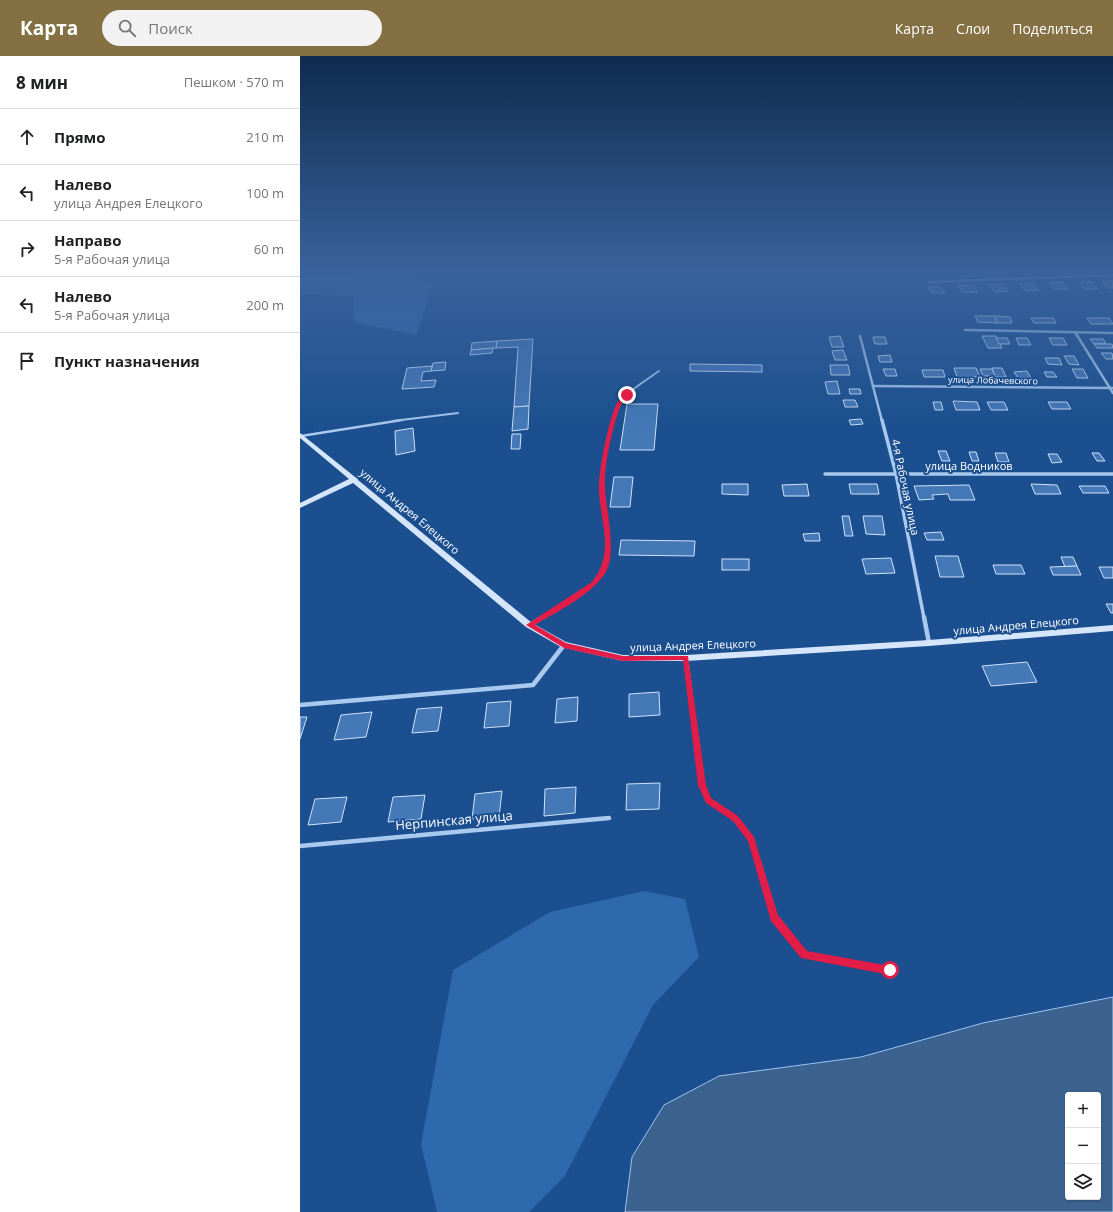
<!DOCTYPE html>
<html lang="ru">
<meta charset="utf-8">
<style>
:root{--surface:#fff;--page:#f2f2f2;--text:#202124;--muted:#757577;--line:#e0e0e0;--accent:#847042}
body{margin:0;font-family:"Open Sans",sans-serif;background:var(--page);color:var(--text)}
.controls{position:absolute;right:12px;bottom:12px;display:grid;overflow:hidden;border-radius:4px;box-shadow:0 1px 3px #0004}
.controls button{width:36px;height:36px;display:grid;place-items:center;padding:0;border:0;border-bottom:1px solid var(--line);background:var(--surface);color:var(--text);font:20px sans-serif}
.stop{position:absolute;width:12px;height:12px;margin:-9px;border:3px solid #e11d48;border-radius:50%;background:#fff}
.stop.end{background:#e11d48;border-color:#fff;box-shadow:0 1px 4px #0008}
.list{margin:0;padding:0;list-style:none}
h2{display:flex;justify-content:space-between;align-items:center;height:52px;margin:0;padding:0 16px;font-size:17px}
h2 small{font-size:13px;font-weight:400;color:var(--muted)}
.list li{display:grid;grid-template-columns:26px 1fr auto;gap:12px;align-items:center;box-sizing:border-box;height:56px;padding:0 16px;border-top:1px solid var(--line)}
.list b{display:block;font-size:15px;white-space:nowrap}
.list p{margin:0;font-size:13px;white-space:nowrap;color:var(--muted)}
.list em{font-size:13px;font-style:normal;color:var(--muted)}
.icon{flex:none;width:22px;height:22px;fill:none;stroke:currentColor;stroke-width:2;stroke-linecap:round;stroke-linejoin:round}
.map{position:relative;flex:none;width:813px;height:1156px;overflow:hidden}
header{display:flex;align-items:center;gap:24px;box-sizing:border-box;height:56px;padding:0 20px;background:var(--accent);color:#fff}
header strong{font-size:19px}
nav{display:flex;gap:22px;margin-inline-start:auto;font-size:14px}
.search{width:280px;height:36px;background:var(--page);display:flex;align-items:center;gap:10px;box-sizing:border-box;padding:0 14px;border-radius:22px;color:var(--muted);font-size:15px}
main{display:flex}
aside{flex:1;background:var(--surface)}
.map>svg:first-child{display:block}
.green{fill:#2e69ad}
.water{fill:#3c6290;stroke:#9cc4f0;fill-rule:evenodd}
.building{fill:#4478b7;stroke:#cfe3fa}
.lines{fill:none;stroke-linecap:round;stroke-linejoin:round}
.service-far2{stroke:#a9c9ee;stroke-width:2}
.service-far1{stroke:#a9c9ee;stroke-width:2.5}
.service{stroke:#a9c9ee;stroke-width:3.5}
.minor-far3{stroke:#a9c9ee;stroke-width:2.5}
.minor-far2{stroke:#a9c9ee;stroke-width:3.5}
.minor-far1{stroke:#a9c9ee;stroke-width:4.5}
.minor{stroke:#a9c9ee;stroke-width:6}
.secondary{fill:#d6e6fa;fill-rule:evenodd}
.route{fill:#e11d48}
.labels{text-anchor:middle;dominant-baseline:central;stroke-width:4;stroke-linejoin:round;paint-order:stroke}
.far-street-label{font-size:9px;fill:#fff;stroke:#1b4f8f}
.street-label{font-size:11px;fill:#fff;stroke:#1b4f8f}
.near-street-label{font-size:13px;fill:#fff;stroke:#1b4f8f}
</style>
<header>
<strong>Карта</strong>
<div class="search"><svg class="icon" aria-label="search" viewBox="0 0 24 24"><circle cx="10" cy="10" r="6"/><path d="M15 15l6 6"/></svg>Поиск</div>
<nav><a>Карта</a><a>Слои</a><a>Поделиться</a></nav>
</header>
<main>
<aside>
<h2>8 мин<small>Пешком · 570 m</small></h2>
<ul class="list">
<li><svg class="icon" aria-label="ahead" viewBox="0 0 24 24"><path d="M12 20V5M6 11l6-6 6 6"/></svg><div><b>Прямо</b></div><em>210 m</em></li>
<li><svg class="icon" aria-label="left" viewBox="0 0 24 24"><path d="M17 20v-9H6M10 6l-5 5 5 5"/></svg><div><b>Налево</b><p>улица Андрея Елецкого</p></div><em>100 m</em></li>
<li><svg class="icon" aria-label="right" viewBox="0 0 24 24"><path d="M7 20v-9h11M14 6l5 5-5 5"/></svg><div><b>Направо</b><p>5-я Рабочая улица</p></div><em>60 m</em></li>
<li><svg class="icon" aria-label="left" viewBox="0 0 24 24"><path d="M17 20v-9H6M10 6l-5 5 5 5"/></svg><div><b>Налево</b><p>5-я Рабочая улица</p></div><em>200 m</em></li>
<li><svg class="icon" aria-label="arrive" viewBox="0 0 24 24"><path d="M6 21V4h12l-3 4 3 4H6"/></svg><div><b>Пункт назначения</b></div></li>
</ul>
</aside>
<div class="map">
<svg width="813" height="1156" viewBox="0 0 813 1156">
<rect width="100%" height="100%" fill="#1b4f8f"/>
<!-- green -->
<g class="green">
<path d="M108,217L133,228L116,279L54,266V240L0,239V222L52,218Z"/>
<path d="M344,835L385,843L399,901L353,949L265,1120L229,1156H137L121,1088L153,914L250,856Z"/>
</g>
<!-- water -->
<path class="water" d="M813,941V1156H325L332,1101L364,1049L419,1020L561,1001L683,967ZM768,1039H798V1141H768Z"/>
<!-- building -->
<g class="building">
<path d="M802,225H813V232H808Z"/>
<path d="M762,226L768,233H754L749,227Z"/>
<path d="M780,226H792L798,233H785Z"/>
<path d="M733,227L738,234L726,235L720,228Z"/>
<path d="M703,228L708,235L695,236L689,229Z"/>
<path d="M673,229L678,236L663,237L658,230Z"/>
<path d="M628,231H640L645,237H632Z"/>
<path d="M675,260H695L697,267L678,266Z"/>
<path d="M695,260L710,261L712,267H697Z"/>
<path d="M731,262H753L756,267H734Z"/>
<path d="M787,262H809L813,268H791Z"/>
<path d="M540,280L544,291H532L529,281Z"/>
<path d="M682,280H696L702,292H688Z"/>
<path d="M573,281H585L587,288H575Z"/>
<path d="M696,282H707L710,288H699Z"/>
<path d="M716,282H727L731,289H719Z"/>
<path d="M749,282H763L767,289H753Z"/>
<path d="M233,283L229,350L214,351L218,291L196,292L197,285Z"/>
<path d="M790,283H803L806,288H794Z"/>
<path d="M197,285L196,292L171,294L172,287Z"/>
<path d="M794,288H812L813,292H797Z"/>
<path d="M193,292L192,297L170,299L171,294Z"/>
<path d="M543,294L547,304H535L532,295Z"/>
<path d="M801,297H812L813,303H806Z"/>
<path d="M590,299L592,306H580L578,300Z"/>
<path d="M764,300H774L779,309L769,308Z"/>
<path d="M745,302H759L762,309L748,308Z"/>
<path d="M146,306L145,314L131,315L133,307Z"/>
<path d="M390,308L462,309V316L390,315Z"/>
<path d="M530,309H548L550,319H531Z"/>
<path d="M132,310L131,315L123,316L121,325L136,324L134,331L102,333L107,312Z"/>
<path d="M654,312H676L680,321H657Z"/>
<path d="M692,312H702L706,321H695Z"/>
<path d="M583,313H595L597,320H586Z"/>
<path d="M680,313H692L695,320H683Z"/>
<path d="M772,313H783L788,322H777Z"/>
<path d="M622,314H643L645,321H624Z"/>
<path d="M727,315L731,322H718L714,316Z"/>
<path d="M744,316H753L757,321H747Z"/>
<path d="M537,325L540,338H528L525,326Z"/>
<path d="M549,333H560L561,338H550Z"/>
<path d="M543,344H555L558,351H545Z"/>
<path d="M653,345L677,346L680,354H656Z"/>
<path d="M633,346H641L643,354H635Z"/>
<path d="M687,346H704L708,354H691Z"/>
<path d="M748,346H767L771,353H752Z"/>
<path d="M327,348H358L354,394H320Z"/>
<path d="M229,350L228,373L212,375L214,351Z"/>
<path d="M561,363L563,368L551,369L549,364Z"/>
<path d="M113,372L115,395L96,399L95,375Z"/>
<path d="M212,378H221L220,393H211Z"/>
<path d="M638,395H646L650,405H642Z"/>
<path d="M669,396H676L679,405H672Z"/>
<path d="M695,397H706L709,406H698Z"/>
<path d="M792,397H799L805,405H797Z"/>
<path d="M748,398H757L762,406L752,407Z"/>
<path d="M314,421H333L330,451H310Z"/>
<path d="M422,428H448V439L422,438Z"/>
<path d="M507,428L509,440H484L482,429Z"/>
<path d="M549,428H577L579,438H551Z"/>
<path d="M731,428L757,429L761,438H735Z"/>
<path d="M669,429L675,444H650L648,438L632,439L634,443L619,444L614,430Z"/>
<path d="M779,430H805L809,437H783Z"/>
<path d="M542,460H549L553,480H545Z"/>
<path d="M563,460H582L585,479L566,478Z"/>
<path d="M641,476L644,484H627L624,477Z"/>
<path d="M519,477L520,485H505L503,478Z"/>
<path d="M321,484L395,485L394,500L319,499Z"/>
<path d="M635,500H658L664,521H640Z"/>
<path d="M761,501H773L777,510L765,511Z"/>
<path d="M591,502L595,517L566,518L562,503Z"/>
<rect x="422" y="503" width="27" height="11"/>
<path d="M693,509H721L725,518H696Z"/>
<path d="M777,510L781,519H753L750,511Z"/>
<path d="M799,511H813V522H804Z"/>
<path d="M806,548H813V557H811Z"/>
<path d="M727,606L737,626L691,630L682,610Z"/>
<path d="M359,636L360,659L329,661V638Z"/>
<path d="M278,641L277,665L255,667L257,643Z"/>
<path d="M211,645L209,670L184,672L187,647Z"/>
<path d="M142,651L138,675L112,677L117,653Z"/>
<path d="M72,656L66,681L34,684L41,659Z"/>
<path d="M0,661H7L0,683Z"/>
<path d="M360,727L359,753L326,754L327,728Z"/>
<path d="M276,731L275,757L244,760L245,733Z"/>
<path d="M202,735L199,761L172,763L175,738Z"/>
<path d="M125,739L121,763L88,766L93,741Z"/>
<path d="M47,741L41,766L8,769L15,743Z"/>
</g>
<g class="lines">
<!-- service-far2 -->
<g class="service-far2">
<path d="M93,365L158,357"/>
<path d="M313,365C321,337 337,331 359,315"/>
</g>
<!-- service-far1 -->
<g class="service-far1">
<path d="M1,380L102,364"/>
<path d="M240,562C260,551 284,540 298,523C319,498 301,456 302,427C303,406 308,384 313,364"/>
</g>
<!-- service -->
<path class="service" d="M229,569L242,561"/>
<!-- minor-far3 -->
<g class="minor-far3">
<path d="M629,226L813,219"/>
<path d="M665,274L813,277"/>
<path d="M775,276L813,337"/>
<path d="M560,280L582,365"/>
<path d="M573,330L813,332"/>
</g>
<!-- minor-far2 -->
<g class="minor-far2">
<path d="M582,364L596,418L624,562"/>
<path d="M525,418H813"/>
</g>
<!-- minor-far1 -->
<g class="minor-far1">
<path d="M624,561L629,587"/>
<path d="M386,602L402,729L409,745L435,763L451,783L462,820"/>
<path d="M0,649L233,629L264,589"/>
<path d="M0,790L309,762"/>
</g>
<!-- minor -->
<path class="minor" d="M462,819L474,862L504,899L590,914"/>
<!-- secondary -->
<path class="secondary" d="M0,377L55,421L57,422L58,424L232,567L266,586L323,599H386L629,584L813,569V575L629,590L386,605H323L261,591L226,571L53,427L0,452V447L49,423L0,382Z"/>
</g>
<!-- sky -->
<linearGradient id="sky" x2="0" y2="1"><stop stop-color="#0f2b4f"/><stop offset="0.57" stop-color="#39639b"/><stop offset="1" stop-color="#39639b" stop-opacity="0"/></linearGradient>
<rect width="813" height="375" fill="url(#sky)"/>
<!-- route -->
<path class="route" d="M325,338L329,339C326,342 322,346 320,351C313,369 304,409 305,429C305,453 319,498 304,519C288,541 258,555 235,569L266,587L323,600H388L406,729L411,742L438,760L454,781L478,859L507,895L590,910L593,911L595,914L593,917L590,919L501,902L471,865L448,785L433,765L406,747L398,729L383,604L323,605L264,592L226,569L292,526C317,494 298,463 299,428C300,409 308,367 316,349C318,345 322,341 325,338Z"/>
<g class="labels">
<!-- far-street labels -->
<g class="far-street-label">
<text transform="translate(693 324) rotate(1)">улица Лобачевского</text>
</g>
<!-- street labels -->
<g class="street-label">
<text x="669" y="409">улица Водников</text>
<text transform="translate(606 431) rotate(78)">4-я Рабочая улица</text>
<text transform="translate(110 455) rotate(40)">улица Андрея Елецкого</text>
<text transform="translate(716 569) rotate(-5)">улица Андрея Елецкого</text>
<text transform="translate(393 589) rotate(-2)">улица Андрея Елецкого</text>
</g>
<!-- near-street labels -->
<g class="near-street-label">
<text transform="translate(154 764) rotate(-5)">Нерпинская улица</text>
</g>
</g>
</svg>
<div class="controls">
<button>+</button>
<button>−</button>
<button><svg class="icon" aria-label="layers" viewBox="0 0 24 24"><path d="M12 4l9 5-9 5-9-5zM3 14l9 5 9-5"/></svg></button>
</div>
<div class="stop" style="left:590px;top:914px"></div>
<div class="stop end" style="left:327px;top:339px"></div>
</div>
</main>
